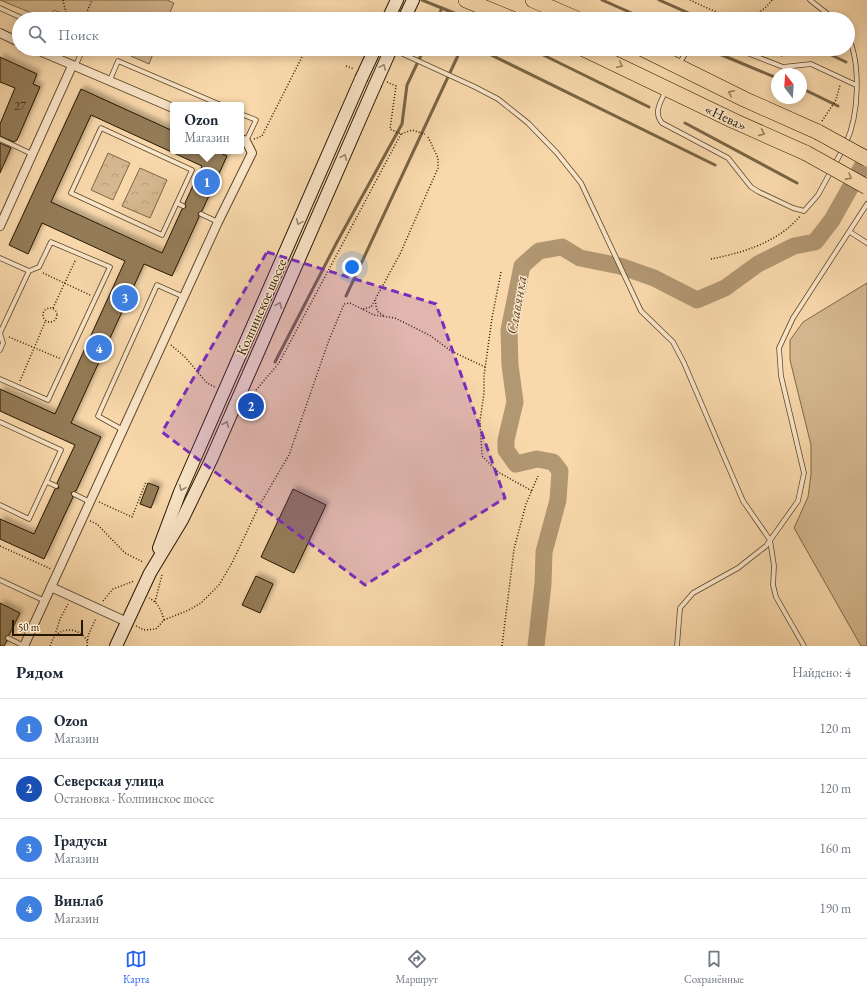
<!DOCTYPE html>
<html lang="ru">
<meta charset="utf-8">
<style>
:root{--surface:#fff;--page:#f6f6f7;--text:#1f2937;--muted:#747a83;--line:#e0e1e3;--accent:#2563eb}
body{margin:0;font-family:"EB Garamond",serif;background:var(--page);color:var(--text)}
.compass{position:absolute;left:771px;top:68px;width:36px;height:36px;border-radius:50%;background:var(--surface);box-shadow:0 2px 10px #0003;rotate:343deg}
.scale{position:absolute;left:12px;bottom:10px;width:71px;box-sizing:border-box;padding-left:4px;border:2px solid #261700;border-top:0;font-size:11px;line-height:14px;white-space:nowrap;color:#261700;-webkit-text-stroke:3px #fbe6c9;paint-order:stroke}
.you{position:absolute;left:352px;top:267px;width:14px;height:14px;margin:-10px;border:3px solid #fff;border-radius:50%;background:#1a73e8;box-shadow:0 0 0 6px #1a73e833}
.badge{display:grid;place-items:center;width:26px;height:26px;border-radius:50%;background:var(--accent);color:#fff;font-size:13px;font-weight:700}
.pin{position:absolute;translate:-50% -50%;border:2px solid #fff;box-shadow:0 1px 4px #0006}
.popup{position:absolute;left:170px;top:102px;width:74px;height:52px;box-sizing:border-box;display:grid;place-content:center;border-radius:4px;background:var(--surface);filter:drop-shadow(0 1px 3px #0005);font-size:13px;white-space:nowrap;color:var(--muted)}
.popup b{font-size:15px;color:var(--text)}
.popup::after{content:'';position:absolute;left:50%;top:100%;margin-left:-8px;border:8px solid transparent;border-top-color:var(--surface)}
.list{margin:0;padding:0;list-style:none}
h2{display:flex;justify-content:space-between;align-items:center;height:52px;margin:0;padding:0 16px;font-size:17px}
h2 small{font-size:13px;font-weight:400;color:var(--muted)}
.list li{display:grid;grid-template-columns:26px 1fr auto;gap:12px;align-items:center;box-sizing:border-box;height:60px;padding:0 16px;border-top:1px solid var(--line)}
.list b{display:block;font-size:15px;white-space:nowrap}
.list p{margin:0;font-size:13px;white-space:nowrap;color:var(--muted)}
.list em{font-size:13px;font-style:normal;color:var(--muted)}
.icon{flex:none;width:22px;height:22px;fill:none;stroke:currentColor;stroke-width:2;stroke-linecap:round;stroke-linejoin:round}
.map{position:relative;flex:none;width:867px;height:646px;overflow:hidden}
.search{position:absolute;background:var(--surface);box-shadow:0 2px 10px #0003;left:12px;right:12px;top:12px;height:44px;display:flex;align-items:center;gap:10px;box-sizing:border-box;padding:0 14px;border-radius:22px;color:var(--muted);font-size:15px}
.sheet{height:292px;background:var(--surface)}
nav{display:flex;justify-content:space-around;align-items:center;box-sizing:border-box;height:56px;border-top:1px solid var(--line);background:var(--surface);font-size:11px;color:var(--muted)}
nav a{display:grid;justify-items:center;gap:2px}
nav .on{color:var(--accent)}
.map>svg:first-child{display:block}
.grass{fill:#d5b88f;stroke:#7e6848}
.park{fill:url(#park-crowns);stroke:#7e6848}
.lines{fill:none;stroke-linecap:round;stroke-linejoin:round}
.stream{stroke:#796444;stroke-width:3}
.river{stroke:#b19772;stroke-width:17}
.building{fill:#947c59;stroke:#261700;fill-rule:evenodd;filter:url(#shadow)}
.lane-casing{stroke:#5b482b;stroke-width:5.5}
.street-casing{stroke:#5b482b;stroke-width:10}
.secondary-casing{stroke:#261700;stroke-width:14}
.highway-casing{stroke:#261700;stroke-width:16}
.path{stroke:#261700;stroke-width:1.5;stroke-dasharray:1 2;stroke-linecap:butt}
.lane{stroke:#fbe6c9;stroke-width:4}
.street{stroke:#fbe6c9;stroke-width:8}
.secondary{stroke:#fbe6c9;stroke-width:12}
.highway{stroke:#f9d9ac;stroke-width:15}
.secondary-bridge-casing{stroke:#261700;stroke-width:14;stroke-linecap:butt}
.highway-bridge-casing{stroke:#261700;stroke-width:16;stroke-linecap:butt}
.secondary-bridge{stroke:#fbe6c9;stroke-width:12}
.highway-bridge{stroke:#f9d9ac;stroke-width:15}
.oneway{stroke:#9a825f}
.oneway2{stroke:#9b896f}
.marked{fill:#7b2cbf;fill-opacity:0.2;stroke:#7b2cbf;stroke-width:3;stroke-dasharray:8 5;stroke-linejoin:round}
.labels{text-anchor:middle;dominant-baseline:central;stroke-width:3;stroke-linejoin:round;paint-order:stroke}
.number-label{font-size:12px;fill:#423016}
.street-label{font-size:14px;fill:#261700;stroke:#fbe6c9}
.water-label{font-size:15px;font-style:italic;fill:#5e4a2e;stroke:#fbe6c9}
</style>
<div class="map">
<svg width="867" height="646" viewBox="0 0 867 646">
<defs>
<pattern id="park-crowns" width="20" height="18" patternUnits="userSpaceOnUse"><rect width="20" height="18" fill="#d5b88f"/><path d="M2 6a3 3 0 1 1 6 0M12 15a3 3 0 1 1 6 0" fill="none" stroke="#b79d7a"/></pattern>
<filter id="shadow"><feDropShadow dx="3.5" dy="-3.5" stdDeviation="2" flood-color="#0004"/></filter>
</defs>
<rect width="100%" height="100%" fill="#f9d9ac"/>
<filter id="stains"><feTurbulence type="fractalNoise" baseFrequency=".005" numOctaves="4"/><feColorMatrix values="0 0 0 0 .2 0 0 0 0 .09 0 0 0 0 .02 0 0 0 .5 -.17"/></filter>
<radialGradient id="worn" r=".72"><stop offset=".6" stop-color="#630" stop-opacity="0"/><stop offset="1" stop-color="#630" stop-opacity=".3"/></radialGradient>
<!-- grass -->
<g class="grass">
<path d="M0,0H167L174,3L167,19H65L66,15L54,10L49,19H46Z"/>
<path d="M115,49H155L149,64Z"/>
<path d="M867,283V646H861L794,528L808,497L811,474V445L790,360V340L803,322Z"/>
</g>
<!-- park -->
<g class="park">
<path d="M108,153L130,163L113,200L91,190Z"/>
<path d="M140,168L167,180L150,218L122,206Z"/>
</g>
<g class="lines">
<!-- stream -->
<g class="stream">
<path d="M422,0L469,19"/>
<path d="M602,0L645,19"/>
<path d="M659,0L702,19"/>
<path d="M437,19L442,8"/>
<path d="M479,49L715,165"/>
<path d="M531,49L649,107"/>
<path d="M768,49L782,55L785,49"/>
<path d="M819,49L846,62"/>
<path d="M717,53L777,78"/>
<path d="M801,88L838,106"/>
<path d="M685,123L797,183"/>
<path d="M346,296L461,49"/>
<path d="M275,362L337,242L402,124L407,85L424,49"/>
</g>
<!-- river -->
<path class="river" d="M536,646L543,584L544,552L558,500L560,471L553,462L537,459L516,464L506,450V440L515,402L510,365L509,330L522,266L539,251L562,247L580,258L620,266L654,278L697,300L725,288L758,264L794,246L815,242L832,220L867,158"/>
</g>
<!-- building -->
<g class="building">
<path d="M0,57L37,74L33,84L40,87L17,140L14,142L0,136V124L15,88L0,82Z"/>
<path d="M81,89L173,131V151H216L227,156L202,211L198,213L199,217L172,276L144,264L71,423L101,437L76,491L71,493L73,497L44,559L0,539V519L34,534L55,489L59,488L57,483L75,445L0,411V389L55,414L125,261L42,223L28,254L9,245ZM91,115L202,166L185,203L186,207L182,209L162,253L51,202Z"/>
<path d="M0,143L11,148L0,173Z"/>
<path d="M148,483L159,487L151,508L140,504Z"/>
<path d="M293,489L326,505L294,573L261,557Z"/>
<path d="M256,576L273,584L260,613L242,605Z"/>
<path d="M0,603L20,613L9,635L5,637L7,641L4,646H0Z"/>
</g>
<g class="lines">
<!-- lane casing -->
<g class="lane-casing">
<g id="lane">
<path d="M810,0L834,19"/>
<path d="M0,8L24,19"/>
<path d="M392,49L475,87L498,99L528,123L557,153L581,183L641,311L673,342L684,363L743,501L770,540L774,566L773,585L776,597L804,646"/>
<path d="M737,49L783,67L811,64L856,85"/>
<path d="M679,64L688,49"/>
<path d="M75,67L83,49"/>
<path d="M110,80L118,61L221,105"/>
<path d="M665,92C661,102 653,112 662,123L728,158L751,187L759,192L793,208L804,211L818,195L843,149"/>
<path d="M241,114L256,120L246,141"/>
<path d="M101,128L192,170L162,235L71,193Z"/>
<path d="M0,139L32,154"/>
<path d="M846,143C859,115 861,64 848,36"/>
<path d="M177,203L183,206"/>
<path d="M201,214L218,222"/>
<path d="M850,232L867,243"/>
<path d="M0,258L29,271L0,333"/>
<path d="M0,350L3,343L0,333"/>
<path d="M0,379L48,400L110,267L51,242L39,267L29,271"/>
<path d="M0,422L61,450L29,519L0,505"/>
<path d="M123,430L98,416L157,285L184,297"/>
<path d="M47,482L56,486"/>
<path d="M74,494L90,502"/>
<path d="M0,580L45,601"/>
<path d="M8,638L24,646"/>
<path d="M677,646L680,608L693,593L738,568L766,546L798,501L804,473L781,376L779,348L793,318L867,204"/>
</g>
</g>
<!-- street casing -->
<g class="street-casing">
<g id="street">
<path d="M0,33L19,42"/>
<path d="M35,49L173,108"/>
<path d="M0,226L72,66"/>
<path d="M51,587L127,622"/>
<path d="M24,646L218,222L252,153L246,141L241,139"/>
</g>
</g>
<!-- secondary casing -->
<g class="secondary-casing">
<g id="secondary">
<path d="M388,19L397,0"/>
<path d="M404,19L413,0"/>
<path d="M159,548L180,492L361,79"/>
<path d="M116,646L150,573L182,520L211,460L375,85"/>
</g>
</g>
<!-- highway casing -->
<g class="highway-casing">
<g id="highway">
<path d="M466,0L512,19"/>
<path d="M533,0L577,19"/>
<path d="M584,49L734,121L806,153"/>
<path d="M643,49L744,99L818,132"/>
</g>
</g>
<!-- path -->
<g class="path">
<path d="M63,0L66,13L64,19"/>
<path d="M690,0C718,13 749,31 772,0"/>
<path d="M84,19L92,0"/>
<path d="M20,51L27,54"/>
<path d="M346,66L354,69"/>
<path d="M387,82L396,86L390,129L401,134L412,130L425,134"/>
<path d="M822,121L836,100L840,85"/>
<path d="M254,139L262,136L306,49"/>
<path d="M711,259C742,253 779,242 800,216"/>
<path d="M501,272L492,318L484,376V393L480,421L482,456L498,472L532,491"/>
<path d="M43,273L90,295"/>
<path d="M375,300L377,311L384,316"/>
<circle cx="50" cy="315" r="7"/>
<path d="M53,308L76,259"/>
<path d="M363,309L371,307L400,254L438,168V158L428,137"/>
<path d="M9,337L61,359"/>
<path d="M171,345L185,357L207,383L215,387"/>
<path d="M20,381L46,320"/>
<path d="M256,390L279,363L401,134"/>
<path d="M99,502L132,517L146,482"/>
<path d="M90,521L97,524L125,553L143,562"/>
<path d="M0,546L51,569"/>
<path d="M103,601L113,589L134,581"/>
<path d="M155,602L162,575"/>
<path d="M164,620L189,610L201,603L219,585L232,563L259,506L289,455L329,340L344,304L350,303L374,315L395,318L431,336L451,351L485,367"/>
<path d="M136,626L144,630L156,629L164,620C161,609 158,603 149,598"/>
<path d="M55,635L60,619L68,604"/>
<path d="M50,646C52,642 53,637 56,635C66,626 82,630 87,641"/>
<path d="M87,646L88,636L96,618"/>
<path d="M502,646L514,549L526,504L538,476"/>
</g>
<!-- lane -->
<use href="#lane" class="lane"/>
<!-- street -->
<use href="#street" class="street"/>
<!-- secondary -->
<use href="#secondary" class="secondary"/>
<!-- highway -->
<use href="#highway" class="highway"/>
<!-- secondary-bridge casing -->
<g class="secondary-bridge-casing">
<g id="secondary-bridge">
<path d="M361,79L375,49"/>
<path d="M375,85L391,49"/>
</g>
</g>
<!-- highway-bridge casing -->
<g class="highway-bridge-casing">
<g id="highway-bridge">
<path d="M818,132L867,159"/>
<path d="M806,153L867,187"/>
</g>
</g>
<!-- secondary-bridge -->
<use href="#secondary-bridge" class="secondary-bridge"/>
<!-- highway-bridge -->
<use href="#highway-bridge" class="highway-bridge"/>
</g>
<!-- one-way arrows -->
<defs><path id="oneway-chevron" d="M-2-3.5L2.5 0L-2 3.5" fill="none" stroke-width="1.6" stroke-linecap="round" stroke-linejoin="round"/></defs>
<g class="oneway">
<use href="#oneway-chevron" transform="translate(620 65) rotate(26)"/>
<use href="#oneway-chevron" transform="translate(731 93) rotate(-154)"/>
<use href="#oneway-chevron" transform="translate(762 133) rotate(24)"/>
<use href="#oneway-chevron" transform="translate(849 177) rotate(29)"/>
</g>
<g class="oneway2">
<use href="#oneway-chevron" transform="translate(383 67) rotate(-66)"/>
<use href="#oneway-chevron" transform="translate(344 157) rotate(-67)"/>
<use href="#oneway-chevron" transform="translate(299 222) rotate(114)"/>
<use href="#oneway-chevron" transform="translate(279 305) rotate(-66)"/>
<use href="#oneway-chevron" transform="translate(226 424) rotate(-67)"/>
<use href="#oneway-chevron" transform="translate(182 488) rotate(114)"/>
</g>
<!-- marked area -->
<path class="marked" d="M267,252L436,304L505,498L365,585L162,432Z"/>
<g class="labels">
<!-- number labels -->
<g class="number-label">
<text x="20" y="106">27</text>
</g>
<!-- street labels -->
<g class="street-label">
<text transform="translate(726 117) rotate(25)">«Нева»</text>
<text transform="translate(261 307) rotate(-66)">Колпинское шоссе</text>
</g>
<!-- water labels -->
<g class="water-label">
<text transform="translate(516 305) rotate(-80)">Славянка</text>
</g>
</g>
<rect width="100%" height="100%" filter="url(#stains)"/>
<rect width="100%" height="100%" fill="url(#worn)"/>
</svg>
<svg class="compass" viewBox="-18 -18 36 36"><path d="M0-13l5 13h-10z" fill="#e53935"/><path d="M0 13l5-13h-10z" fill="#747a83"/></svg>
<div class="scale">50 m</div>
<div class="you"></div>
<div class="pin badge" style="left:207px;top:182px;background:#3f7fe0">1</div>
<div class="popup"><b>Ozon</b>Магазин</div>
<div class="pin badge" style="left:251px;top:406px;background:#1a4fb4">2</div>
<div class="pin badge" style="left:125px;top:298px;background:#3f7fe0">3</div>
<div class="pin badge" style="left:99px;top:348px;background:#3f7fe0">4</div>
<div class="search"><svg class="icon" aria-label="search" viewBox="0 0 24 24"><circle cx="10" cy="10" r="6"/><path d="M15 15l6 6"/></svg>Поиск</div>
</div>
<section class="sheet">
<h2>Рядом<small>Найдено: 4</small></h2>
<ul class="list">
<li><span class="badge" style="background:#3f7fe0">1</span><div><b>Ozon</b><p>Магазин</p></div><em>120 m</em></li>
<li><span class="badge" style="background:#1a4fb4">2</span><div><b>Северская улица</b><p>Остановка · Колпинское шоссе</p></div><em>120 m</em></li>
<li><span class="badge" style="background:#3f7fe0">3</span><div><b>Градусы</b><p>Магазин</p></div><em>160 m</em></li>
<li><span class="badge" style="background:#3f7fe0">4</span><div><b>Винлаб</b><p>Магазин</p></div><em>190 m</em></li>
</ul>
</section>
<nav>
<a class="on"><svg class="icon" aria-label="map" viewBox="0 0 24 24"><path d="M3 6l6-2 6 2 6-2v14l-6 2-6-2-6 2zM9 4v14M15 6v14"/></svg>Карта</a>
<a><svg class="icon" aria-label="directions" viewBox="0 0 24 24"><path d="M12 3l9 9-9 9-9-9zM9 14v-3h6M13 9l2 2-2 2"/></svg>Маршрут</a>
<a><svg class="icon" aria-label="saved" viewBox="0 0 24 24"><path d="M7 4h10v16l-5-4-5 4z"/></svg>Сохранённые</a>
</nav>
